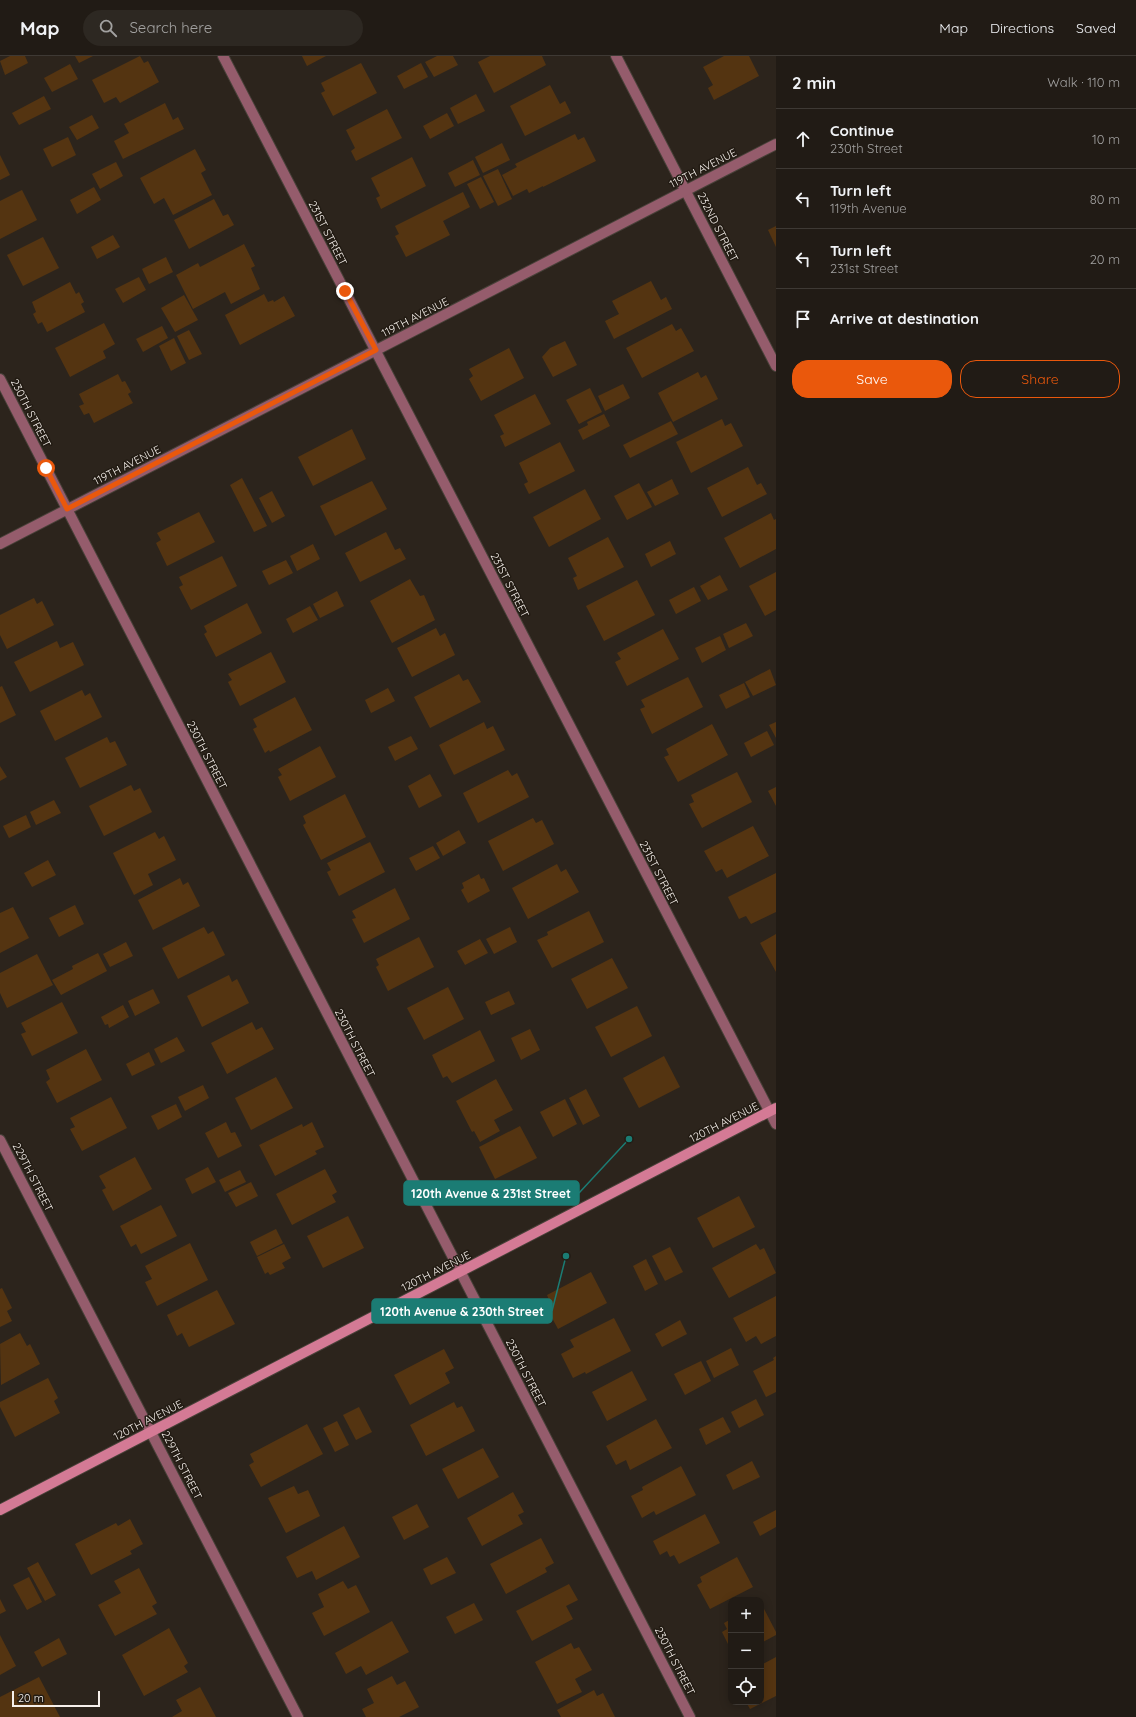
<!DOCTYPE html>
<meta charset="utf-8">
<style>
:root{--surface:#211b15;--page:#2d2822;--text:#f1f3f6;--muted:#a2a1a0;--line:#3e3934;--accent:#ea580c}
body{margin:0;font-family:Quicksand,sans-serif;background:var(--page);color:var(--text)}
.controls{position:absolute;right:12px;bottom:12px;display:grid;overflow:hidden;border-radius:8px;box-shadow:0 2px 10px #0003}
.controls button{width:36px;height:36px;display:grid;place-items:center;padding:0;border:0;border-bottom:1px solid var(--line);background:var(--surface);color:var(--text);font:20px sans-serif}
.scale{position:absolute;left:12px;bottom:10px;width:88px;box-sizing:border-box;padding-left:4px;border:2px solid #f6f0eb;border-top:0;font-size:11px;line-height:14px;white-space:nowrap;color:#f6f0eb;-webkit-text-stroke:3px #221b13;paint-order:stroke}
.stop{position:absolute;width:12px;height:12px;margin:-9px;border:3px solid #ea580c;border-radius:50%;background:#fff}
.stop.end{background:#ea580c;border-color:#fff;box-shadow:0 1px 4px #0008}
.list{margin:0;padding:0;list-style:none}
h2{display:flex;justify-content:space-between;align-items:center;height:52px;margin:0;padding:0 16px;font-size:17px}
h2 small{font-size:13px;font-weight:400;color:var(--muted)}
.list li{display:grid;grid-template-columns:26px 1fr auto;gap:12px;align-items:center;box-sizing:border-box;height:60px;padding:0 16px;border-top:1px solid var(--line)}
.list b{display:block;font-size:15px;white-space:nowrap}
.list p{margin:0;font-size:13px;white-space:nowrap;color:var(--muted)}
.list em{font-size:13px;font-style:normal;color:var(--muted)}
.actions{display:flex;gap:8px;padding:12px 16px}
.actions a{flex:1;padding:9px 0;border:1px solid var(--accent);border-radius:16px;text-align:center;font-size:14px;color:var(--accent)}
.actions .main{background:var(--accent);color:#fff}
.icon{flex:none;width:22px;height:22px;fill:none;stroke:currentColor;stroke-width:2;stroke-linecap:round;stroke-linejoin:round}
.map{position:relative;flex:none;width:776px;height:1661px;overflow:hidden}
header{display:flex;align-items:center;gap:24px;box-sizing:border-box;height:56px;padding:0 20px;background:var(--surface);border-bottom:1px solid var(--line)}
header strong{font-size:19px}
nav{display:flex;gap:22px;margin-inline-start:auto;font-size:14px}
.search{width:280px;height:36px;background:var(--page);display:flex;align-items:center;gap:10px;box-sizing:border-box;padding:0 14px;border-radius:22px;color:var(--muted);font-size:15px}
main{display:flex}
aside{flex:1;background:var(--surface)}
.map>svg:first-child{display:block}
.building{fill:#543411}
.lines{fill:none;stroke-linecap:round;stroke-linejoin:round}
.street-casing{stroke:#484139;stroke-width:12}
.secondary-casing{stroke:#484139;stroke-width:12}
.street{stroke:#955c6c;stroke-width:10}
.secondary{stroke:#d47a95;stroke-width:10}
.route{stroke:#ea580c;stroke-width:5}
.labels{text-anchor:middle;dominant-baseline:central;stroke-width:3;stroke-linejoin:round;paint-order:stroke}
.street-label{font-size:11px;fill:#f6f0eb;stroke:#221b13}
.leader{fill:none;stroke:#1b7c74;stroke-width:1.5}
.callout-dot{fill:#1b7c74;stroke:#221b13;stroke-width:1.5}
.callout{fill:#1b7c74;stroke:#1b7c74;stroke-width:1.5}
.callout-label{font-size:12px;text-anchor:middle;font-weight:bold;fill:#fff}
</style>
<header>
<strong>Map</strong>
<div class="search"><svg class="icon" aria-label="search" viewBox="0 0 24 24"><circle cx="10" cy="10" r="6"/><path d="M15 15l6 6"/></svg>Search here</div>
<nav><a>Map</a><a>Directions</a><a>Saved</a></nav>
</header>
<main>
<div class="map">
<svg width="776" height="1661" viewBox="0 0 776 1661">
<rect width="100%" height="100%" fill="#2c241c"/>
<!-- building -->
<g class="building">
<path d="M10,0H25L28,7L5,19L0,5Z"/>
<path d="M75,0H93L79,7Z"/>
<path d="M140,0L144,7L148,5L159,26L120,47L116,41L104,47L92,24Z"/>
<path d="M302,0H326L307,10Z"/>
<path d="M437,0H453L458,9L434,21L425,6Z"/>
<path d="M490,0H542L546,9L494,37L478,6Z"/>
<path d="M724,0H749L759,20L714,44L708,32L713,29L703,11Z"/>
<path d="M361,7L377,37L333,60L321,37L325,35L321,27Z"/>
<path d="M421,7L428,21L404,33L397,20Z"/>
<path d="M70,8L78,23L52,36L44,22Z"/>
<path d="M550,29L560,48L565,45L571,57L525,80L510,50Z"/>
<path d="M476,38L485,55L458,68L450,52Z"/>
<path d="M44,40L51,53L19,69L12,57Z"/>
<path d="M165,47L173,64L178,61L184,73L123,103L114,85L129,77L124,68Z"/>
<path d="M387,53L402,82L356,105L351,95L355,92L346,74Z"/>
<path d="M447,57L454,70L430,83L423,70Z"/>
<path d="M92,59L99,72L77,84L69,71Z"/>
<path d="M575,78L578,84L584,81L596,105L543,131V130L529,137L527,133L513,140L502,119L517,111L515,108Z"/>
<path d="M68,81L76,99L52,111L43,93Z"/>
<path d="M502,87L510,104L483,117L475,101Z"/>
<path d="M195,93L206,114L201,117L212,139L173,159L164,142L154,148L140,122Z"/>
<path d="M0,99L10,119L0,124Z"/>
<path d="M412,101L426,130L381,153L376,142L380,140L371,122Z"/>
<path d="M473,104L480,119L455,131L448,117Z"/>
<path d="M116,106L123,120L100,133L92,118Z"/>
<path d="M498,113L512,143L498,150L483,120Z"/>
<path d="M481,121L494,146L480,153L467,128Z"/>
<path d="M94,131L101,144L77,158L70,144Z"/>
<path d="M22,134L37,164L0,183V145Z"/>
<path d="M463,136L470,151L443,165L450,179L406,201L395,180L399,178L395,170Z"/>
<path d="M214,143L223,160L228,158L234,169L189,193L174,164Z"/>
<path d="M776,170V191L768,174Z"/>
<path d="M113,179L120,191L97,203L91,191Z"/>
<path d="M43,181L59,212L23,230L7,199Z"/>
<path d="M244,188L255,210L251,212L260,233L231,248L225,236L193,253L176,219L198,207L200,211Z"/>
<path d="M166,201L173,216L149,228L142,213Z"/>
<path d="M139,221L146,234L123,247L115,233Z"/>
<path d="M651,225L661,244L666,241L672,253L614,283L605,265L619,258L612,245Z"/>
<path d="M70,226L76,238L79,236L84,246L81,248L85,256L47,276L42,266L38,268L33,258L36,256L32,246Z"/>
<path d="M264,238L268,246L273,244L274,246L284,240L295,260L240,289L225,259Z"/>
<path d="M184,239L198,264L175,276L161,252Z"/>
<path d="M104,267L115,288L103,295L106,302L70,321L55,292Z"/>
<path d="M672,268L676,275L681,272L694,295L642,322L626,292Z"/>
<path d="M162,270L168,282L143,296L136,283Z"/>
<path d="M189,274L202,298L189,304L177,280Z"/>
<path d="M174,282L186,307L171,315L159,290Z"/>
<path d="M565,285L577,309L553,321L542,301L550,292Z"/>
<path d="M509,292L524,322L481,345L469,323L473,320L469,313Z"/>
<path d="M698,316L701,322L706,319L718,343L673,366L658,337Z"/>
<path d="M118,318L122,326L125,325L131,336L128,338L133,347L94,367L89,357L84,359L79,350L84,348L79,338Z"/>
<path d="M623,328L630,342L605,355L598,340Z"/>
<path d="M590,332L602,356L579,368L566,344Z"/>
<path d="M535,338L551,368L505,391L500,380L504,378L494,359Z"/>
<path d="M604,358L610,370L583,384L578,374L588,369L587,366Z"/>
<path d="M722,363L725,370L731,367L743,390L691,417L676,386Z"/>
<path d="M671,365L678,378L630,402L623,389Z"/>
<path d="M352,373L366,403L313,430L298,401Z"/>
<path d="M560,386L575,415L529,438L524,428L528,426L519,407Z"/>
<path d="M748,411L757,429L761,427L767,438L722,461L707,432Z"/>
<path d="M242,422L267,470L254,476L230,429Z"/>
<path d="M672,423L679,438L655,450L647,436Z"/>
<path d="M372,425L387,453L335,480L320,450Z"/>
<path d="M639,427L652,451L627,464L614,440Z"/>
<path d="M585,433L601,463L549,491L533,461Z"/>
<path d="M272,435L285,460L272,467L259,442Z"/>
<path d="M199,456L215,486L167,510L156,487L161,484L157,477Z"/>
<path d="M771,457L774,464L776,463V493L740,512L724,482Z"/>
<path d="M386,476L395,494L400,492L406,503L360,526L345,497Z"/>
<path d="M608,481L624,511L578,534L573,522L577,520L568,502Z"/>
<path d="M670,485L676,498L651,511L645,498Z"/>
<path d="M313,488L320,503L297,515L290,500Z"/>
<path d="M222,500L237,530L191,554L179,531L183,529L179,521Z"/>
<path d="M286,504L293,517L269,529L262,515Z"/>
<path d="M776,516V554L765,560L749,530Z"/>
<path d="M720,519L728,534L708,544L700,530Z"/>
<path d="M410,523L420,540L424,539L435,564L392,587L370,545Z"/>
<path d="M637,524L655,559L604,585L586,550Z"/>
<path d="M694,531L701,545L676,558L669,544Z"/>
<path d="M337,535L344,550L320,562L313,548Z"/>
<path d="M34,542L37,548L42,545L54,569L7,593L0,579V559Z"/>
<path d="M247,547L262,577L216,601L204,578L207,576L204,570Z"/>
<path d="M310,550L318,564L293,577L286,563Z"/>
<path d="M746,567L753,580L729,592L723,578Z"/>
<path d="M436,572L440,580L445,577L455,599L412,621L397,592Z"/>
<path d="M663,573L679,603L627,630L615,606L621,603L617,597Z"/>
<path d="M720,580L726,594L702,607L695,592Z"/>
<path d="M57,585L60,592L73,586L84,609L30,636L14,606Z"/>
<path d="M271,596L286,626L240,650L228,626L232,624L228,618Z"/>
<path d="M770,613L776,629L753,640L745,626Z"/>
<path d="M459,618L463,625L468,623L481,646L430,672L414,641Z"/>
<path d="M688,621L703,651L652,678L640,653L645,651L641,644Z"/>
<path d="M744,627L750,641L726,653L719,639Z"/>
<path d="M2,630L16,659L0,667V631Z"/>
<path d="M388,632L395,645L371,657L365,644Z"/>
<path d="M82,634L85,640L90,637L102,661L55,685L40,655Z"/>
<path d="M295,641L312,674L270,696L269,694L265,697L253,673L257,671L253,663Z"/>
<path d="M484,666L487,673L493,670L505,694L454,719L439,689Z"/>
<path d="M776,666V682L769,669Z"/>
<path d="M712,668L728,699L678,726L664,701L669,699L666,693Z"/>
<path d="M767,675L774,689L751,701L744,687Z"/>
<path d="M411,680L418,693L395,705L388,691Z"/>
<path d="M107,681L110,687L115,685L127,709L80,732L65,702Z"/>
<path d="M320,690L336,721L290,745L278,721L282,719L278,713Z"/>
<path d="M0,710L7,721L0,725Z"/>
<path d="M508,714L512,720L517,717L529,741L478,767L463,737Z"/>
<path d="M737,716L752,746L702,772L689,748L694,746L691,739Z"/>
<path d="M430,718L442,740L419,752L408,730Z"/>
<path d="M131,729L134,735L140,732L152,756L104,780L89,750Z"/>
<path d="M776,731V750L768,735Z"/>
<path d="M345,738L366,781L321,804L303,769L306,767L303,760Z"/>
<path d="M54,744L61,757L36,769L30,756Z"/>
<path d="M26,759L31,771L9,782L3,770Z"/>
<path d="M533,762L536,767L542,764L554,788L503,815L488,785Z"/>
<path d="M753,770L769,800L727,822L722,813L716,816L704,795Z"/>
<path d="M459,774L466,787L443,800L436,787Z"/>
<path d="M155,776L159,783L164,780L176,804L148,818L153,829L134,839L113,797Z"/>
<path d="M370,786L385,816L339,840L327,816L331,814L327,807Z"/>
<path d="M433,790L440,802L416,815L409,802Z"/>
<path d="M48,804L56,819L32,831L24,817Z"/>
<path d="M557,808L561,816L566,813L579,836L528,863L512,832Z"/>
<path d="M776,817V856L751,868L746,860L739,863L728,841Z"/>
<path d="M479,818L481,823L484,822L490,835L468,847L461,834L464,832L462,827Z"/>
<path d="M180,822L183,829L188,826L200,850L153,874L138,844Z"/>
<path d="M395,832L410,863L364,887L352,863L356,862L352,855Z"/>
<path d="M75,849L84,868L59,881L49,862Z"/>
<path d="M13,851L29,882L0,897V857Z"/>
<path d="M589,855L604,886L552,912L537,884L548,879L547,876Z"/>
<path d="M204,871L208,878L213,875L225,899L178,923L162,892Z"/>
<path d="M510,871L517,886L494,898L486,883Z"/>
<path d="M776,878V916L760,887Z"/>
<path d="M419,881L434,911L388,935L376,911L379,909L376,903Z"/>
<path d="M480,883L488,897L465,909L457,895Z"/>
<path d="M126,886L133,900L110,911L103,898Z"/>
<path d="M98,897L107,915L61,939L52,924L73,913L72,910Z"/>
<path d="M37,898L53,929L7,952L0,937V917Z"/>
<path d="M612,902L628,932L587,953L571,923Z"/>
<path d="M229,919L232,926L237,923L249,947L202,971L187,940Z"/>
<path d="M448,931L464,963L424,984L407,952Z"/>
<path d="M153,933L160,947L135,960L128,945Z"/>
<path d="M509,935L515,948L491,959L485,946Z"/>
<path d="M62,946L78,977L32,1000L21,978L26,976L21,967Z"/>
<path d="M123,949L129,961L109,972L108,968L105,969L101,961Z"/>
<path d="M637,950L652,980L611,1001L595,971Z"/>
<path d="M252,966L256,974L262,971L274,993L227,1018L211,987Z"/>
<path d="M530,973L540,994L521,1004L511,982Z"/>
<path d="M480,974L495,1005L452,1027L447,1020L443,1022L432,999Z"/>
<path d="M177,981L185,995L161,1007L154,993Z"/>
<path d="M86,993L102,1024L57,1047L46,1026L50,1023L46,1014Z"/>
<path d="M149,996L155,1009L132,1020L126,1008Z"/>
<path d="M664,1000L680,1031L639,1052L623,1022Z"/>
<path d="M276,1021L293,1052L251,1074L235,1042Z"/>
<path d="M496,1023L513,1054L494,1064L500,1075L480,1086L474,1075L472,1076L456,1045Z"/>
<path d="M203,1029L209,1042L185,1055L178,1041Z"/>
<path d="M586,1033L600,1060L583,1069L569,1042Z"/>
<path d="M111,1041L127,1072L82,1095L70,1073L75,1071L70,1062Z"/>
<path d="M565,1043L577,1068L553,1081L540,1056Z"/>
<path d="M176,1048L182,1061L158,1074L151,1060Z"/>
<path d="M226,1066L231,1077L235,1076L242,1090L218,1102L205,1077Z"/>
<path d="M312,1066L324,1091L315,1095L317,1098L275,1120L259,1089L302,1068L303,1071Z"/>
<path d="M520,1070L537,1102L495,1123L479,1091Z"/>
<path d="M135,1101L152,1133L113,1155L102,1134L106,1132L99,1120Z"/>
<path d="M208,1111L216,1126L192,1138L185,1123Z"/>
<path d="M325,1113L337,1136L332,1139L336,1146L292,1169L276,1138Z"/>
<path d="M240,1114L246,1126L225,1136L219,1124Z"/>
<path d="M251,1126L258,1140L236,1151L228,1137Z"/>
<path d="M739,1140L755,1171L713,1192L697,1162Z"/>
<path d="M161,1149L177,1180L141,1198L136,1188L131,1191L120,1170Z"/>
<path d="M348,1160L364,1192L323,1212L307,1180Z"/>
<path d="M276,1173L283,1187L257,1200L250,1186Z"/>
<path d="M190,1187L208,1224L157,1250L145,1226L152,1223L145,1210Z"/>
<path d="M284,1188L291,1202L282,1207L285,1212L270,1219L268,1216L265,1218L257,1201Z"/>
<path d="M756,1188L760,1194L764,1192L776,1217L729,1242L712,1212Z"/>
<path d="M670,1191L683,1216L665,1225L652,1200Z"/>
<path d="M646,1203L658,1228L645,1235L633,1210Z"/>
<path d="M591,1216L607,1247L558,1273L544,1247L549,1244L547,1239Z"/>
<path d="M2,1232L12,1252L7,1255L12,1265L0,1271V1233Z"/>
<path d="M217,1234L235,1268L189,1291L182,1277L177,1280L167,1259Z"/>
<path d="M776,1240V1280L761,1288L756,1280L746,1286L733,1262Z"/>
<path d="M614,1262L631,1295L586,1318L585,1316L573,1322L561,1298L574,1291L570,1284Z"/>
<path d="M680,1264L687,1278L662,1291L655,1278Z"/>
<path d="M20,1277L27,1290L30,1288L40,1308L1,1329L0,1288Z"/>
<path d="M731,1292L739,1309L714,1322L706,1305Z"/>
<path d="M444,1293L454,1312L445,1317L450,1327L410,1349L394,1319Z"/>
<path d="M776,1300V1336L766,1341L753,1315L774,1304L773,1302Z"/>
<path d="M701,1305L711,1325L685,1339L674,1318Z"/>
<path d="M632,1315L647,1344L607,1365L592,1336Z"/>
<path d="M48,1322L58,1342L54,1345L60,1357L15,1381L0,1351V1346Z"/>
<path d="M756,1343L764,1359L739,1372L731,1356Z"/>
<path d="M454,1346L457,1352L462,1350L475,1375L426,1400L410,1369Z"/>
<path d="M359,1351L372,1376L356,1384L343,1359Z"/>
<path d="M723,1361L731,1376L706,1389L699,1373Z"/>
<path d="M656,1363L672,1392L630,1414L626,1404L616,1409L606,1390Z"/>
<path d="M337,1365L349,1389L335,1396L323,1372Z"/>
<path d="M307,1368L323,1398L261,1431L249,1409L254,1406L250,1398Z"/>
<path d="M483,1392L499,1421L458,1443L442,1413Z"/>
<path d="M752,1405L760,1421L733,1434L726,1419Z"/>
<path d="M681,1410L696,1439L656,1459L654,1455L642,1462L631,1440L643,1434L642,1431Z"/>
<path d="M294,1430L298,1438L308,1434L320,1460L286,1477L268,1442Z"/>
<path d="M513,1436L524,1456L518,1459L523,1468L482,1490L467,1462Z"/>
<path d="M417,1448L429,1471L404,1484L392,1461Z"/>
<path d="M776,1454V1471L760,1480L753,1466Z"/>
<path d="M705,1458L720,1487L679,1508L674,1499L670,1501L667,1495L660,1499L653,1485Z"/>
<path d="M130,1463L143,1488L130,1495L132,1498L91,1519L75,1488L116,1467L118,1470Z"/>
<path d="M344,1470L360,1501L316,1524L312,1515L297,1522L286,1501Z"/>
<path d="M541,1482L554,1507L545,1512L547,1516L506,1538L490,1508Z"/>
<path d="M447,1501L456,1517L431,1529L423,1513Z"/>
<path d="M737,1501L753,1531L710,1553L697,1529L702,1526L700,1521Z"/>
<path d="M38,1506L56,1539L45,1545L27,1512Z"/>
<path d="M139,1512L157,1547L152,1550L157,1558L115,1580L98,1549L121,1537L114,1525Z"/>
<path d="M29,1521L42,1546L27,1554L13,1529Z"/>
<path d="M343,1525L348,1533L356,1529L370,1556L324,1580L312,1557L324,1551L318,1538Z"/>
<path d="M569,1528L578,1544L566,1550L573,1563L532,1585L516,1555Z"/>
<path d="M0,1543L6,1555L0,1558Z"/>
<path d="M474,1547L483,1564L455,1578L446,1561Z"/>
<path d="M761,1547L776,1576V1579L761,1587Z"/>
<path d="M731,1563V1594L722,1576L727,1573L724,1567Z"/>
<path d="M392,1565L409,1596L366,1619L361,1610L346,1618L335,1597Z"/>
<path d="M169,1572L188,1607L184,1610L188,1616L144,1640L122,1599Z"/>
<path d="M0,1579L16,1610L0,1619Z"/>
<path d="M59,1582L67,1598L42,1611L34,1596Z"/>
<path d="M571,1587L574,1593L579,1591L592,1614L575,1623L582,1636L557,1648L535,1606Z"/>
<path d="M776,1601V1640L750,1653L746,1646H761V1609Z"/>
<path d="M392,1620L397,1629L405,1625L419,1651L399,1661H366L362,1653L374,1647L367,1633Z"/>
<path d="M39,1621L60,1661H0V1641Z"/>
<path d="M200,1631L216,1661H172L182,1655L176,1644Z"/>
<path d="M594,1634L597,1640L603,1637L615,1661H561L557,1654Z"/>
</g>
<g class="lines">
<!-- street casing -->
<g class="street-casing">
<g id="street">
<path d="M223,0L776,1068"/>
<path d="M616,0L776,310"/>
<path d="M0,323L690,1661"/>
<path d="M0,488L776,88"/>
<path d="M0,1084L298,1661"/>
</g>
</g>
<!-- secondary casing -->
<g class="secondary-casing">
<path id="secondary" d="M0,1454L776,1052"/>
</g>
<!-- street -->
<use href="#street" class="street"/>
<!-- secondary -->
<use href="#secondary" class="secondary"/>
</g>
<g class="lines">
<!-- route -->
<path class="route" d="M46,412L67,453L376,294L345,235"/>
</g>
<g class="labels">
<!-- street labels -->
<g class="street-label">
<text transform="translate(703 112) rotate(-27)">119TH AVENUE</text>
<text transform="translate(718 171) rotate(63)">232ND STREET</text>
<text transform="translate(328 177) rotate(63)">231ST STREET</text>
<text transform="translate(415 261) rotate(-27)">119TH AVENUE</text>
<text transform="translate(31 357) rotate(63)">230TH STREET</text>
<text transform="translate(127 409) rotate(-27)">119TH AVENUE</text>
<text transform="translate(510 529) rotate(63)">231ST STREET</text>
<text transform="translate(207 699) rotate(63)">230TH STREET</text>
<text transform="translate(659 817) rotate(63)">231ST STREET</text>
<text transform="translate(355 987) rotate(63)">230TH STREET</text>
<text transform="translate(724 1066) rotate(-27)">120TH AVENUE</text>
<text transform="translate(33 1121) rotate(63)">229TH STREET</text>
<text transform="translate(436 1215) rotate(-27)">120TH AVENUE</text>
<text transform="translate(526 1317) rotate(63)">230TH STREET</text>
<text transform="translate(148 1364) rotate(-27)">120TH AVENUE</text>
<text transform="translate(182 1409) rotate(63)">229TH STREET</text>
<text transform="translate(675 1605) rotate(63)">230TH STREET</text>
</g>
</g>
<!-- callouts -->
<path class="leader" d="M629 1083L579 1137M566 1200L552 1255"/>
<g class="callout-dot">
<circle cx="629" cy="1083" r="4"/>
<circle cx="566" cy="1200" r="4"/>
</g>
<g class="callout">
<rect x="404" y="1125" width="175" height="24" rx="4"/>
<rect x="372" y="1243" width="180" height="24" rx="4"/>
</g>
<g class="callout-label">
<text x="491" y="1142">120th Avenue &amp; 231st Street</text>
<text x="462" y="1260">120th Avenue &amp; 230th Street</text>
</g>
</svg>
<div class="controls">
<button>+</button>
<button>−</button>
<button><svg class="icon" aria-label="locate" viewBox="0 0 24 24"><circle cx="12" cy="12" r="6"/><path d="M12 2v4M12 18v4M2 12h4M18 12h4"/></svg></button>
</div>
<div class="scale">20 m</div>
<div class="stop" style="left:46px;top:412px"></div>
<div class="stop end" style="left:345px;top:235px"></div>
</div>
<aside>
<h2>2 min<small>Walk · 110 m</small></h2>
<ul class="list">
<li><svg class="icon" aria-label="ahead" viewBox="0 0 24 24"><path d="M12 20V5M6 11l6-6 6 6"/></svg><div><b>Continue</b><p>230th Street</p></div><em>10 m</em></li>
<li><svg class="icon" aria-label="left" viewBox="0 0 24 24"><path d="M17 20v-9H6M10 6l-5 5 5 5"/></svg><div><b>Turn left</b><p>119th Avenue</p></div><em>80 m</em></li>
<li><svg class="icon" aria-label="left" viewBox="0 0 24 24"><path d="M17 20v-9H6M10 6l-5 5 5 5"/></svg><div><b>Turn left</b><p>231st Street</p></div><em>20 m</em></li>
<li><svg class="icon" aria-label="arrive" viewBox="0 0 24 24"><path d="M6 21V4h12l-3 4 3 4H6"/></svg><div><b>Arrive at destination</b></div></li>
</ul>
<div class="actions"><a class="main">Save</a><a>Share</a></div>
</aside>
</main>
